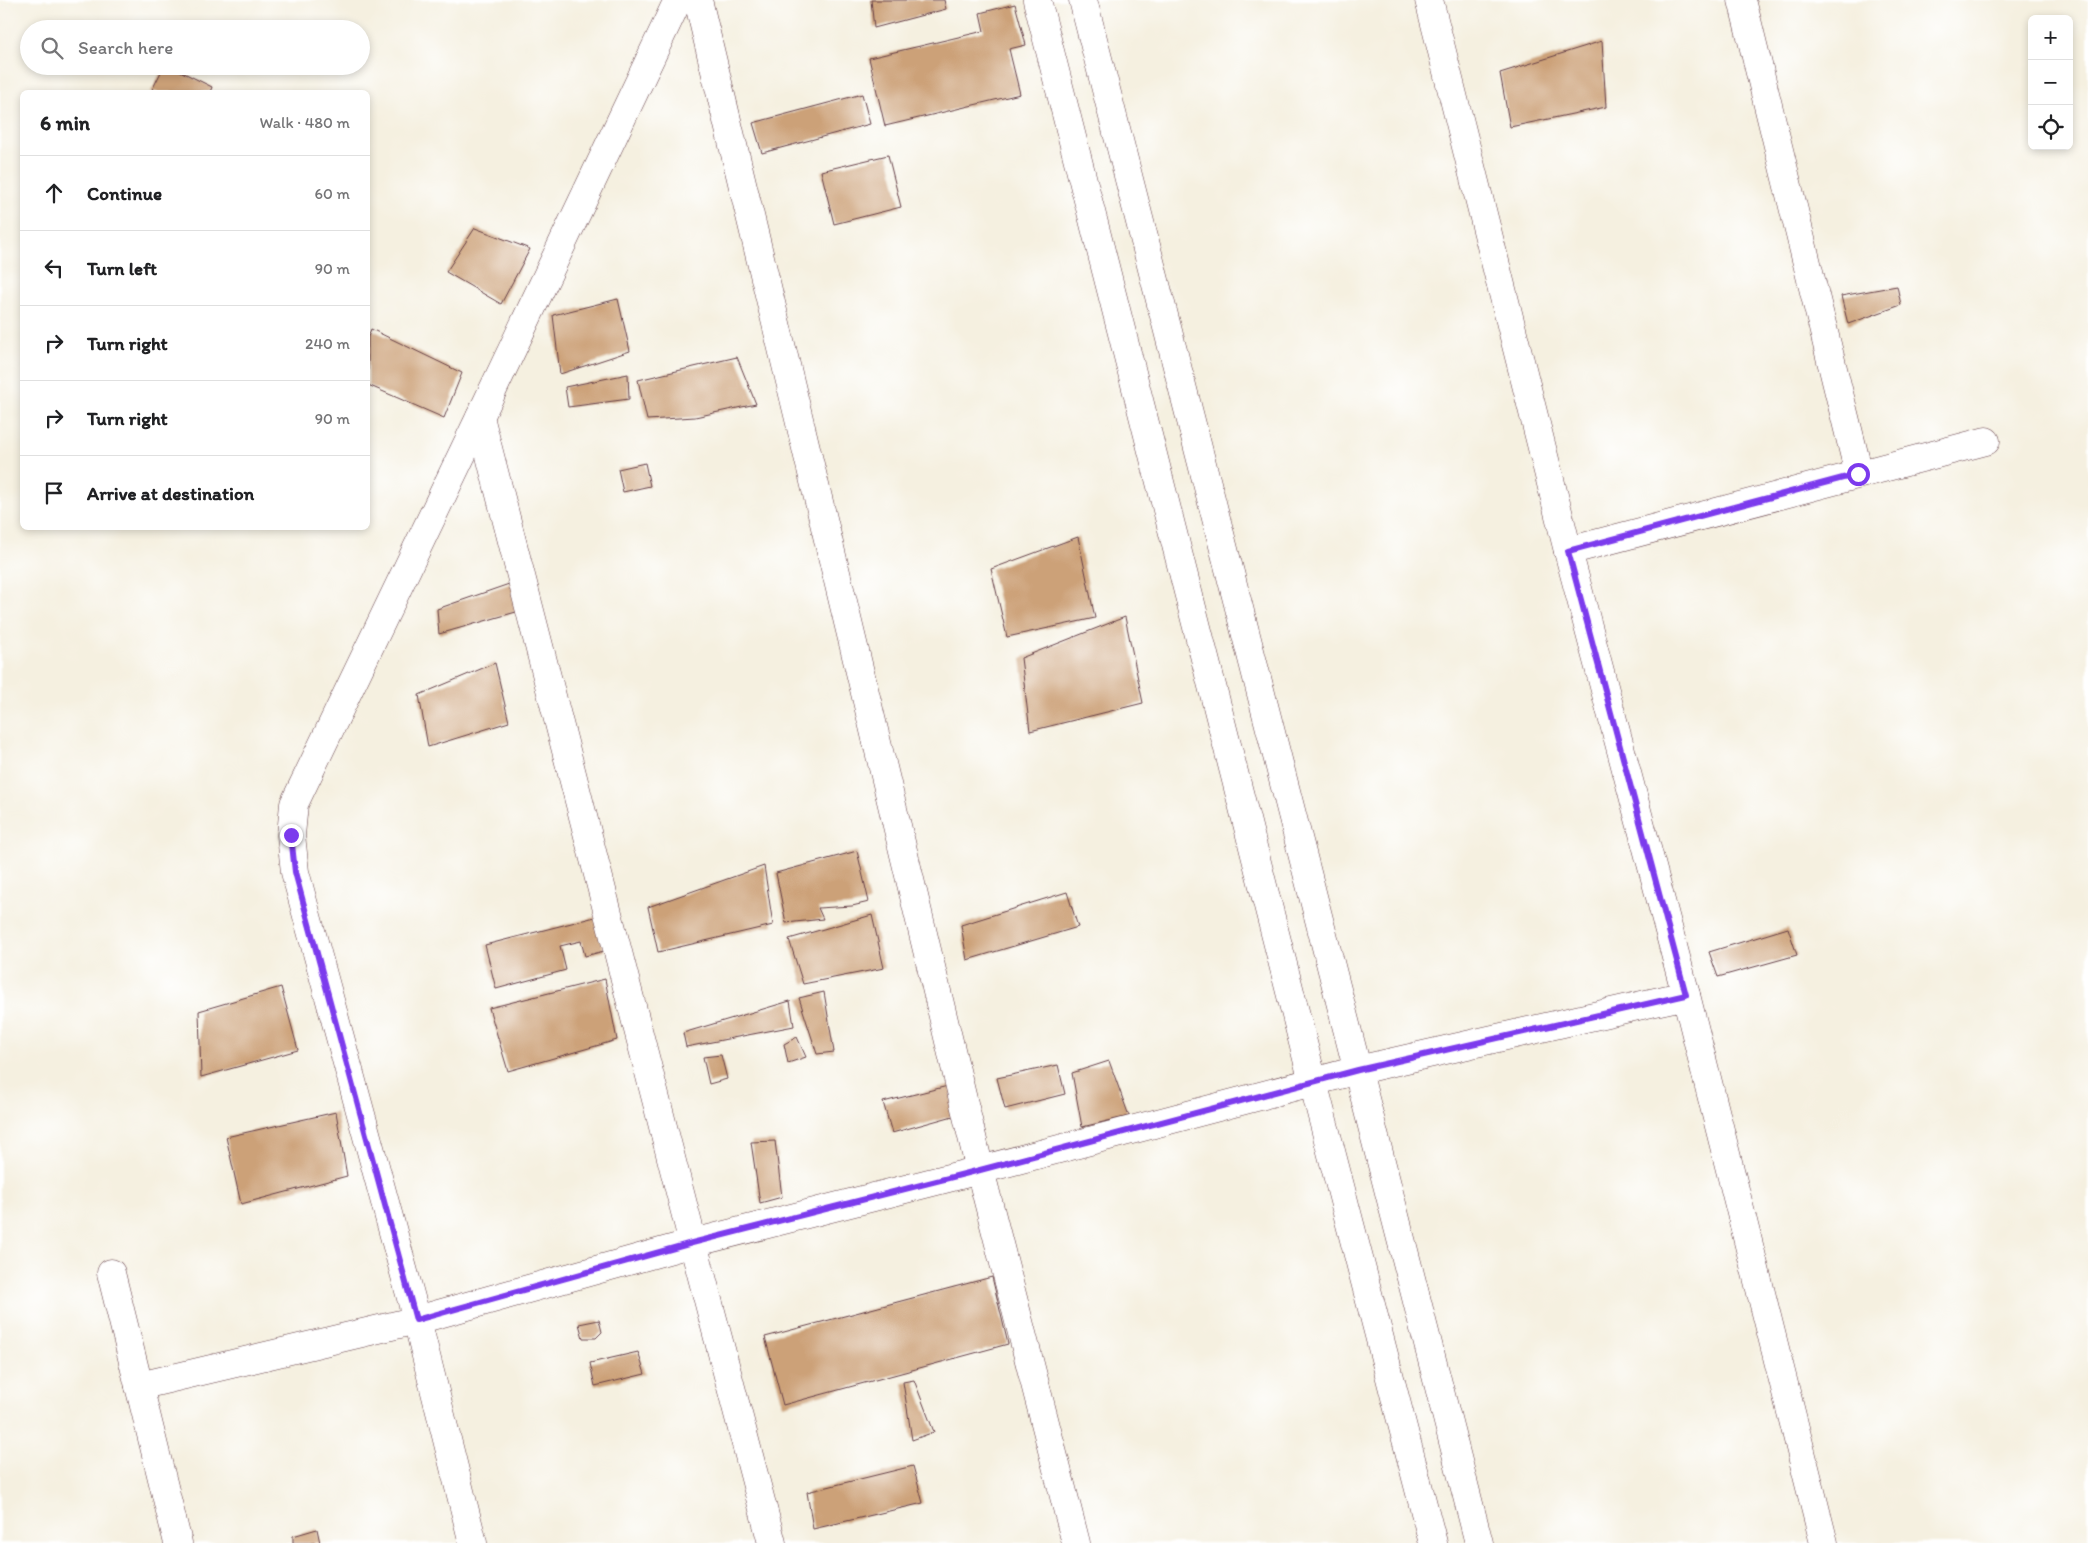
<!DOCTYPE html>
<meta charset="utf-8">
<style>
:root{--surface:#fff;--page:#f2f2f2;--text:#202124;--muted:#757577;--line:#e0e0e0}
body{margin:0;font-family:Itim,sans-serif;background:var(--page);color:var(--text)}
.controls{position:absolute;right:15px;top:15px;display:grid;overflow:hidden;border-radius:8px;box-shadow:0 2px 8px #0003}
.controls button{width:45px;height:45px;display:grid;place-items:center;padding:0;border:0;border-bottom:1px solid var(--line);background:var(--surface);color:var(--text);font:25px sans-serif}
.stop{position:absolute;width:15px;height:15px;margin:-11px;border:4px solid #7c3aed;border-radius:50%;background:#fff}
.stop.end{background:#7c3aed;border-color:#fff;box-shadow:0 1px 5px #0008}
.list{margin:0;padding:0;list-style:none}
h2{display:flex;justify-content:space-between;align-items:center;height:65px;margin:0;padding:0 20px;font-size:21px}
h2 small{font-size:16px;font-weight:400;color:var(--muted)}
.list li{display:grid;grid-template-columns:32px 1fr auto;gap:15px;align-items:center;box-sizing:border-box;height:75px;padding:0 20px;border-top:1px solid var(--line)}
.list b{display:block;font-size:19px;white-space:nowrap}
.list em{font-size:16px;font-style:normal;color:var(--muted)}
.icon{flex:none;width:28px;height:28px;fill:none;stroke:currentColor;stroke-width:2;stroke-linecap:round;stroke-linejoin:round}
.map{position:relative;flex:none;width:2088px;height:1543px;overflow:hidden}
.search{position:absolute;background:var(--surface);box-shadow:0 2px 8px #0003;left:20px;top:20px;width:350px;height:55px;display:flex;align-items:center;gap:12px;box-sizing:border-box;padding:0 18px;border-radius:28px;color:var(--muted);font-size:19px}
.panel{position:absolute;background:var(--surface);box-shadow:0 2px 8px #0003;left:20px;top:90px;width:350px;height:440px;border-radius:8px}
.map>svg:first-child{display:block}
.building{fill:#cca178}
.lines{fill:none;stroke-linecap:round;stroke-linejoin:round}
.minor-casing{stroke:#643e46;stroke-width:29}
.minor{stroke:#fff;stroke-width:28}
.route{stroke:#7c3aed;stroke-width:6}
</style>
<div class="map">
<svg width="2088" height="1543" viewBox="0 0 2088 1543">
<rect width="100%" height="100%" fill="#fff"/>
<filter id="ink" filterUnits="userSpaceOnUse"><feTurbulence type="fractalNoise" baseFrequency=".02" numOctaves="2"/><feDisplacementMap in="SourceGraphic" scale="10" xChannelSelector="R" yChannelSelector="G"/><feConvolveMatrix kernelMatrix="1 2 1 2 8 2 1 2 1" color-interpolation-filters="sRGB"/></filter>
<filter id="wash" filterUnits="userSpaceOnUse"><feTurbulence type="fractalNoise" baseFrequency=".0096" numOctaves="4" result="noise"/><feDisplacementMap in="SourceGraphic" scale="20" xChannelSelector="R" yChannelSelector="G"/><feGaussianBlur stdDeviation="1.12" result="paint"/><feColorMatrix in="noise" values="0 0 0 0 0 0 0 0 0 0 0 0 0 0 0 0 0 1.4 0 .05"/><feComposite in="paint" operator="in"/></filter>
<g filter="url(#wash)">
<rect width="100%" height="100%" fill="#f5f0e0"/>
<g id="blocks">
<!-- building -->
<g class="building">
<path d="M871,0H944L946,9L874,28Z"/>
<path d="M1015,4L1026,45L1009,49L1020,94L885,126L869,58L984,31L980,13Z"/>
<path d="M1602,41L1606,107L1510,127L1500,73Z"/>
<path d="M164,66H170L212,87L210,92H151Z"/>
<path d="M862,94L870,124L762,153L753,123Z"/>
<path d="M888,155L901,207L834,224L821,171Z"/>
<path d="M475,228L530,249L501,304L446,272Z"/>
<path d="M1897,286L1901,305L1848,324L1841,296Z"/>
<path d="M618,299L630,351L560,374L553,315Z"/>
<path d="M371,329L462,373L444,418L368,385V337Z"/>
<path d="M737,357L756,404L695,417L647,420L638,380Z"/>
<path d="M628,374L629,399L568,407L565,387Z"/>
<path d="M645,463L650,486L623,492L618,469Z"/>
<path d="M1078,537L1095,618L1007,637L991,569Z"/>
<path d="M512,583L516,612L439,634L437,609Z"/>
<path d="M1125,617L1143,703L1030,731L1021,658Z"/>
<path d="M495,663L509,722L428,747L419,695Z"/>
<path d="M857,851L869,902L852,906L818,908L823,919L786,923L776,873Z"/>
<path d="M764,866L773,925L658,952L648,907Z"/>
<path d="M1067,892L1078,927L967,960L961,925Z"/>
<path d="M872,915L884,968L803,984L789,939Z"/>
<path d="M595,917L604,951L585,956L581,941L560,946L566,970L496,989L485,945Z"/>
<path d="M1788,928L1797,955L1718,977L1709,952Z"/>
<path d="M605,979L617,1040L508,1071L489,1008Z"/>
<path d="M281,987L298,1050L201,1077L199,1011Z"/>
<path d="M824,992L834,1052L817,1054L799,998Z"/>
<path d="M790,1001L794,1026L686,1047L683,1033Z"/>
<path d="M797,1037L806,1057L788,1063L784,1044Z"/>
<path d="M721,1055L727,1079L709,1084L703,1057Z"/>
<path d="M1109,1061L1129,1116L1082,1127L1072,1073Z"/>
<path d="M1058,1065L1065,1094L1005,1109L997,1078Z"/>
<path d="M952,1085L953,1116L892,1133L883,1102Z"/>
<path d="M336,1112L347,1176L241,1204L226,1137Z"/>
<path d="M775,1141L782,1197L760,1203L751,1142Z"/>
<path d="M992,1277L1008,1344L783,1405L765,1337Z"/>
<path d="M599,1320L602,1332L596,1338H583L579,1324Z"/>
<path d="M638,1352L645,1374L595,1386L590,1363Z"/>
<path d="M914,1380L934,1432L912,1440L903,1382Z"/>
<path d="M913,1466L923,1503L813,1529L807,1492Z"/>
<path d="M317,1529L320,1543H293V1536Z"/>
</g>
</g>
</g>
<g filter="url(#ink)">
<use href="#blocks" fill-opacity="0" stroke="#643e46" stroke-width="1"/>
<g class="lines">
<!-- minor casing -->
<g class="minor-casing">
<g id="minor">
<path d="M698,0L980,1170L1076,1543"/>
<path d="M1037,0L1313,1082L1433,1543"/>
<path d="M1083,0L1479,1543"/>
<path d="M1429,0L1568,551L1686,995L1824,1543"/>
<path d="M1742,0L1859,474"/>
<path d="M480,417L693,1243L772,1543"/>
<path d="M1568,551L1986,441"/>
<path d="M111,1273L178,1543"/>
<path d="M139,1386L417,1320L693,1243L980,1170L1358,1070L1686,995"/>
<path d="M473,1543L417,1320L295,872L291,835L294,804L480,417L678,0"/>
</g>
</g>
<!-- minor -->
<use href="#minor" class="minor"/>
</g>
</g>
<g class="lines" filter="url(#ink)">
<!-- route -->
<path class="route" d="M291,835L295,872L416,1320L692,1243L980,1170L1358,1070L1686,995L1568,551L1858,474"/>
</g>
</svg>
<div class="controls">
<button>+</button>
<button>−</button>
<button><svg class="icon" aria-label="locate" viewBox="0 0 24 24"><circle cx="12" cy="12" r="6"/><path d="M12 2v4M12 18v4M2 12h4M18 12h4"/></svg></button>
</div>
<div class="stop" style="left:1858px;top:474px"></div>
<div class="stop end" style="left:291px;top:835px"></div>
<div class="search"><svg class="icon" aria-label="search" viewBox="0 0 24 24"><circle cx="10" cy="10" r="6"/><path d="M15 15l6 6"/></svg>Search here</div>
<section class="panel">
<h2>6 min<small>Walk · 480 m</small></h2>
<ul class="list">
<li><svg class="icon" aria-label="ahead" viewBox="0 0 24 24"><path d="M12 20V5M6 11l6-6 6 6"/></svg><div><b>Continue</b></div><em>60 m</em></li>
<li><svg class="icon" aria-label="left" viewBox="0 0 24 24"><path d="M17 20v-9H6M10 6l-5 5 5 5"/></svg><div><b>Turn left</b></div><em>90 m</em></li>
<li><svg class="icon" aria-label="right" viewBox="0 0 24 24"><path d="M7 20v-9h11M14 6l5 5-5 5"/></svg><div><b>Turn right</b></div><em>240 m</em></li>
<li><svg class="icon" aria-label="right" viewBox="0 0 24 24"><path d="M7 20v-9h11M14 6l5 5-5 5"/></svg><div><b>Turn right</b></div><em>90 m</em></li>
<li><svg class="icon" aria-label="arrive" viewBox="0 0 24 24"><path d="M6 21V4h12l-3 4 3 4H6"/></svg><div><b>Arrive at destination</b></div></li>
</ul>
</section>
</div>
